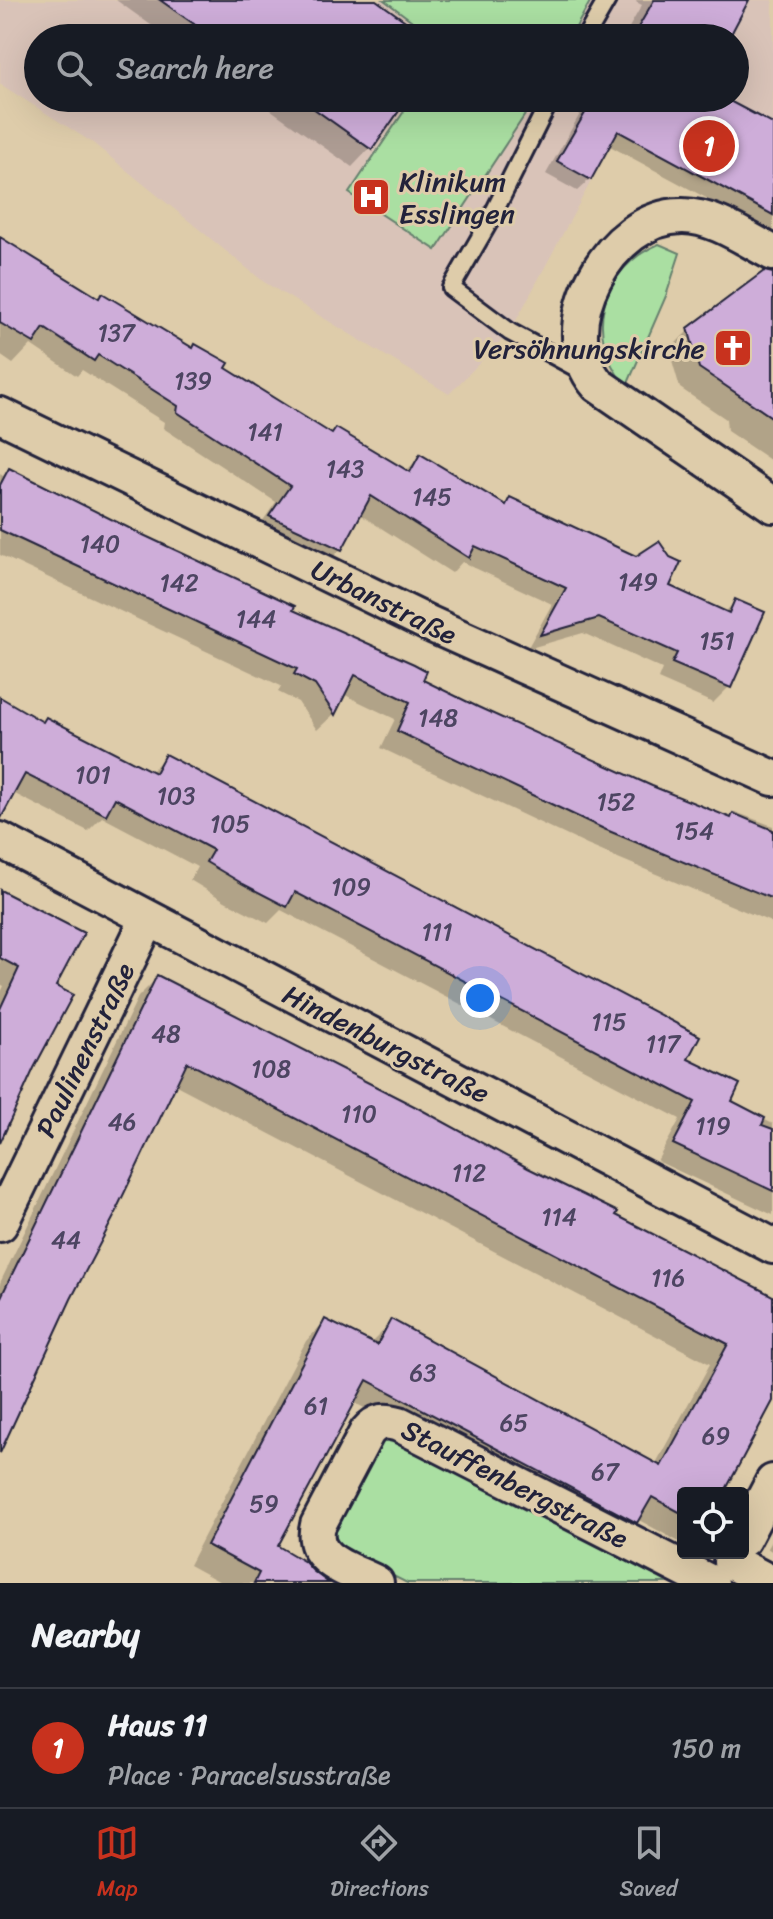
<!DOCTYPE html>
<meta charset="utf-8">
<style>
:root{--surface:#171b24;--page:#242831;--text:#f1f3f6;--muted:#9ea1a6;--line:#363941;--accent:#c8321e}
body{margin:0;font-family:Sriracha,sans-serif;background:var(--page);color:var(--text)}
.controls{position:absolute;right:24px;bottom:24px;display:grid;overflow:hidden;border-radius:8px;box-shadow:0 8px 32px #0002}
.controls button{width:72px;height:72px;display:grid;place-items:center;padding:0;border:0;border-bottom:2px solid var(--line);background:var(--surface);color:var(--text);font:40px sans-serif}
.you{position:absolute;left:480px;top:998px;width:28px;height:28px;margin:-20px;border:6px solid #fff;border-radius:50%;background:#1a73e8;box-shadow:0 0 0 12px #1a73e833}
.badge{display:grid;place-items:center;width:52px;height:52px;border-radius:50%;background:var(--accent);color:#fff;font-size:26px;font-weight:700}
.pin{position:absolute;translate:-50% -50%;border:4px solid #fff;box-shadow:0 2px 8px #0006}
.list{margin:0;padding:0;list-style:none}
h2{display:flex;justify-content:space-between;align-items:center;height:104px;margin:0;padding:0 32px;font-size:34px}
h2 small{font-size:26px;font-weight:400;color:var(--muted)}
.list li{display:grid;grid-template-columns:52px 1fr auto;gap:24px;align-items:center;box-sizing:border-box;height:120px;padding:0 32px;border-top:2px solid var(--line)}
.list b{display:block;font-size:30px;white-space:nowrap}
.list p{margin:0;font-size:26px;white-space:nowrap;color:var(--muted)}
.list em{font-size:26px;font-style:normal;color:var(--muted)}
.icon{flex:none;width:44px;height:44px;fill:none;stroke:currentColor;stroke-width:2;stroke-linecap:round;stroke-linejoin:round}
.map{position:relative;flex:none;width:773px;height:1583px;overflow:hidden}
.search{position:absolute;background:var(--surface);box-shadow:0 8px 32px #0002;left:24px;right:24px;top:24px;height:88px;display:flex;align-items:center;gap:20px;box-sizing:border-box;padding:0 28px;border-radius:44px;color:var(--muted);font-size:30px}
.sheet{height:224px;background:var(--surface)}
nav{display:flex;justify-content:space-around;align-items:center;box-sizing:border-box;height:112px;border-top:2px solid var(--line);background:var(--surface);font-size:22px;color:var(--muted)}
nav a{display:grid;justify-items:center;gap:4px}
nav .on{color:var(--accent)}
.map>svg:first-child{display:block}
.built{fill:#d9c3b8;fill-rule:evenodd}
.green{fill:#aadfa2;stroke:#66806e;stroke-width:2}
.shadow{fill:#0003}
.building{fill:#ceadd9;stroke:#22223b;stroke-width:2}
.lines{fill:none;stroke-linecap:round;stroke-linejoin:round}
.service-casing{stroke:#22223b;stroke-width:22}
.minor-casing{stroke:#22223b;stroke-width:40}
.service{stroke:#deccaa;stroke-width:16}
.minor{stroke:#deccaa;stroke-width:34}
.labels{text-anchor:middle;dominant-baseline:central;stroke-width:6;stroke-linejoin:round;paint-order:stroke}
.number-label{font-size:24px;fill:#4d4562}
.poi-label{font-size:28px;fill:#22223b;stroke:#deccaa;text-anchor:start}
.street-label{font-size:28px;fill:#22223b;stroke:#deccaa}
</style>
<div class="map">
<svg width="773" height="1583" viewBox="0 0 773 1583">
<rect width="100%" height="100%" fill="#deccaa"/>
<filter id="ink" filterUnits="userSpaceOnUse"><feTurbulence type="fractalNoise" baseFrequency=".0125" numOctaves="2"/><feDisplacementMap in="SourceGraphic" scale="16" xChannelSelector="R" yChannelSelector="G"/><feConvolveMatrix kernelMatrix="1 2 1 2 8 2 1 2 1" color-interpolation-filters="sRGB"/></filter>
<g filter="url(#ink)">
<!-- built -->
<path class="built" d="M0,0H773V215L618,131L510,332L449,394L264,282L93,143L0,84ZM38,38H735V98H38Z"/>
<!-- green -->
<g class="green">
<path d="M384,0H591L570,38H435Z"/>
<path d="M413,98H536L436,250L349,193Z"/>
<path d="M659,244L680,253L666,296L629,381L624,384C584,334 600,269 659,244Z"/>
<path d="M385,1435L669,1583H407L326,1542Z"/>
</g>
<!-- shadow -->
<g class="shadow">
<path d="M116,0H372L417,38H169Z"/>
<path d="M637,0H747L726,38H623L642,5L636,2Z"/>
<path d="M254,98H405L370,148L352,167Z"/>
<path d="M589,98H720L773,126V234L608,145L590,179L577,191L546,174Z"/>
<path d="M0,239L98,300L224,368L331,436L405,472L421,456L504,506L510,499L667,587L724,613L736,601L729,687L713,703L658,679L662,669L583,633L527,649L552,604L462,562L452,573L359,514L341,549L325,565L255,532L276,502L163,428L164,422L82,370L77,376L31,345L13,364L0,355Z"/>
<path d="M773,284V462L727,431L726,419L680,388L669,350L689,330Z"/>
<path d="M9,470L290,611L477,709L652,787L729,819L735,812L773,826V923L587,845L381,748L395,719L343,694L334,714L317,730L298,702L278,692L281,686L0,555V474L3,476Z"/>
<path d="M0,700L42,723L150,772L165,757L686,1060L729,1102L773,1124V1215L657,1161L680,1119L281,910L268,923L225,901L190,880L197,867L102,817L88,831L13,793L0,807Z"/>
<path d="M0,893L53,987L32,1067L0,1138V994L4,986L0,984Z"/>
<path d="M158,977L773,1298V1396L721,1493H683V1544L637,1519L616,1541L353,1402L275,1547L327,1583H222L189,1565L306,1341L325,1321L370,1344L392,1322L655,1465L710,1364L174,1084L0,1444V1283L138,997Z"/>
<path d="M773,1538V1552L767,1548Z"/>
</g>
<!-- building -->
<g class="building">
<path d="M160,0H376L429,38H214Z"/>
<path d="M654,0H749L729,38H632Z"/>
<path d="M299,98H408L372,150Z"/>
<path d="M562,98H724L773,124V215L618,131L591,180L557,161L585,113Z"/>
<path d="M0,237L99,298L102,293L193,348L195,344L229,363L226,368L332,434L336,428L410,472L420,454L506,505L510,497L636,556L659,541L670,557L681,562L670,586L729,613L735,599L765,612L731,688L672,663L677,653L599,618L540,635L566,588L475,546L469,558L371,496L342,550L269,516L290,486L177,412L178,406L98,355L94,361L44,328L34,343L0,323Z"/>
<path d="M764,271L773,273V418L699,368L688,328Z"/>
<path d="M9,468L139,533L295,606L293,610L414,664L427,671L423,680L478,707L652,786L731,818L733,813L773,830V899L604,829L397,731L410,702L355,675L335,715L315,685L294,674L297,669L0,530V485Z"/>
<path d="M0,697L43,722L46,717L155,773L165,754L700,1036L688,1059L740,1084L732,1101L765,1118L762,1125L773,1129V1191L673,1144L695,1102L295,892L287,907L243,884L206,862L213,850L115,798L106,815L25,774L0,820Z"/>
<path d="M0,890L84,933L56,986L73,995L34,1068L0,1143V1009L19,968L0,958Z"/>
<path d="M157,975L418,1108L528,1168L618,1212L616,1215L773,1296V1401L724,1493H683V1514L652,1497L637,1523L367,1380L278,1546L305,1562L313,1571L329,1583H254L259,1573L207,1545L325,1319L377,1345L391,1319L661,1466L728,1344L187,1062L117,1208L118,1209L71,1299L0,1453V1299Z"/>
</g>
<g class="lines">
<!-- service casing -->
<g class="service-casing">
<g id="service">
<path d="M585,38L607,0"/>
<path d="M551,98L489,222L451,288L510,332L586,373"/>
</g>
</g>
<!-- minor casing -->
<g class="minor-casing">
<g id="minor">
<path d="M773,253C746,239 714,216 683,216C610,215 548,328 598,385L773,505"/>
<path d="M0,415L430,624L773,778"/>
<path d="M0,840L773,1246"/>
<path d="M0,1224L148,919"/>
<path d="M743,1539L773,1482"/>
<path d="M731,1562L771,1583"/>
<path d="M376,1583C349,1569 309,1561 318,1525L367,1432C377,1420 385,1420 399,1424L711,1583"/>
</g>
</g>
<!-- service -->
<use href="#service" class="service"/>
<!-- minor -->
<use href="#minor" class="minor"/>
</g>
</g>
<!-- icons -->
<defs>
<g id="hospital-square" transform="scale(2)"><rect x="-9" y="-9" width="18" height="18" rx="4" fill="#c8321e" stroke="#deccaa"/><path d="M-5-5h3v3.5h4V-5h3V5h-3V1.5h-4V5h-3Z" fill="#fff"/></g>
<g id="church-square" transform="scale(2)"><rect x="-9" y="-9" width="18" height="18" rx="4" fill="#c8321e" stroke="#deccaa"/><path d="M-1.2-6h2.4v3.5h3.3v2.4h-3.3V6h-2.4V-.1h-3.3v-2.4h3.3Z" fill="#fff"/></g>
</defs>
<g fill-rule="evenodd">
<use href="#hospital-square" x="371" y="197"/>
<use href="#church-square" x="733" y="348"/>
</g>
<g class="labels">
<!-- number labels -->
<g class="number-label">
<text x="116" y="333">137</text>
<text x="193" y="381">139</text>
<text x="265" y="432">141</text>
<text x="345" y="469">143</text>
<text x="432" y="497">145</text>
<text x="100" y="544">140</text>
<text x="638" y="582">149</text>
<text x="179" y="583">142</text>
<text x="256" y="619">144</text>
<text x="717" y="641">151</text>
<text x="438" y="718">148</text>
<text x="93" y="775">101</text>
<text x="176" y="796">103</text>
<text x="616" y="802">152</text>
<text x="230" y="824">105</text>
<text x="694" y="831">154</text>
<text x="351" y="887">109</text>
<text x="437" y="932">111</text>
<text x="609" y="1022">115</text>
<text x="166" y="1034">48</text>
<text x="663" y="1044">117</text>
<text x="271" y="1069">108</text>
<text x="359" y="1114">110</text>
<text x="122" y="1122">46</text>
<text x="713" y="1126">119</text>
<text x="469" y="1173">112</text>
<text x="559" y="1217">114</text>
<text x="66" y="1240">44</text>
<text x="668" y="1278">116</text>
<text x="423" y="1373">63</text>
<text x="316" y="1406">61</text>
<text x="514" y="1423">65</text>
<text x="716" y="1436">69</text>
<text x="605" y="1472">67</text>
<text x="264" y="1504">59</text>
</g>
<!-- poi labels -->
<g class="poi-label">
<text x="399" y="181">Klinikum<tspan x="399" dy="32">Esslingen</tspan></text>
<text x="705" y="348" text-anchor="end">Versöhnungskirche</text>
</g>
<!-- street labels -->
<g class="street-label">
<text transform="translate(384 602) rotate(26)">Urbanstraße</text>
<text transform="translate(386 1044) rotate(27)">Hindenburgstraße</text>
<text transform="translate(85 1050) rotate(-64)">Paulinenstraße</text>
<text transform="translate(515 1484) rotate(27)">Stauffenbergstraße</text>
</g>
</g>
</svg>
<div class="controls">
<button><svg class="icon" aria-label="locate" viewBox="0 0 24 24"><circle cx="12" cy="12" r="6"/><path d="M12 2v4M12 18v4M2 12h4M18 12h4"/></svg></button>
</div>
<div class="you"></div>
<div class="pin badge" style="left:709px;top:146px">1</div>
<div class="search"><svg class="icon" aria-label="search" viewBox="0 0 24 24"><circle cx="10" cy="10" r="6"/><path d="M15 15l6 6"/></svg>Search here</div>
</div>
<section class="sheet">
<h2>Nearby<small></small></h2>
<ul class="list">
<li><span class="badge">1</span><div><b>Haus 11</b><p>Place · Paracelsusstraße</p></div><em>150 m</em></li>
</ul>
</section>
<nav>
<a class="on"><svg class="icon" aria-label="map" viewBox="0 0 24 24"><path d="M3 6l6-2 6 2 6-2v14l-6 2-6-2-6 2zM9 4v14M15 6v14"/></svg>Map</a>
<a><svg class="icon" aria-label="directions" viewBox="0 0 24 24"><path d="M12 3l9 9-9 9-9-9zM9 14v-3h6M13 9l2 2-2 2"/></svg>Directions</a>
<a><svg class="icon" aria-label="saved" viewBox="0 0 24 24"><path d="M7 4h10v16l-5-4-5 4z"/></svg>Saved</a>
</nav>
